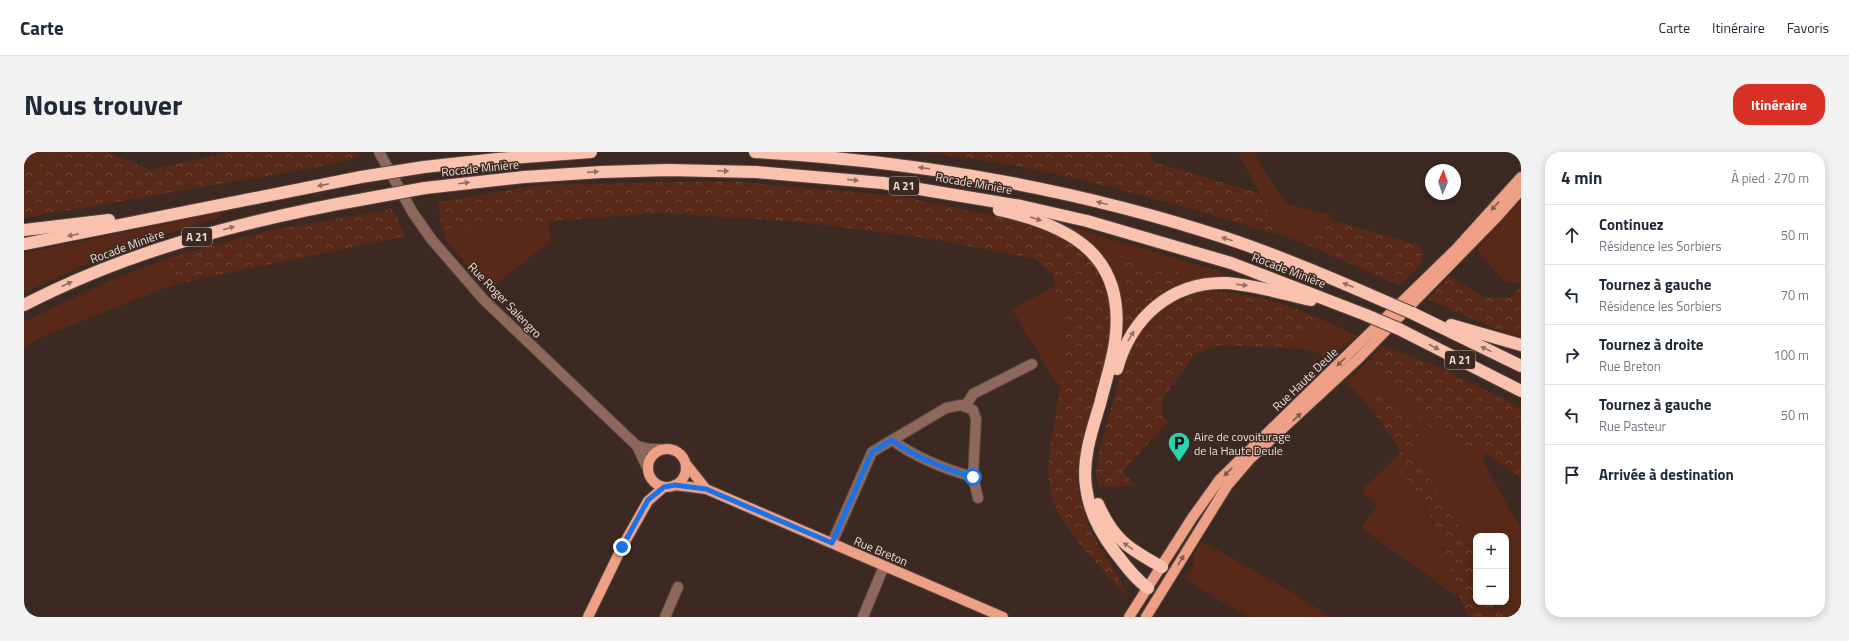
<!DOCTYPE html>
<html lang="fr">
<meta charset="utf-8">
<style>
:root{--surface:#fff;--page:#f2f2f3;--text:#1f2937;--muted:#747a83;--line:#e0e1e3;--accent:#d93025}
body{margin:0;font-family:"Titillium Web",sans-serif;background:var(--page);color:var(--text)}
.controls{position:absolute;right:12px;bottom:12px;display:grid;overflow:hidden;border-radius:8px;box-shadow:0 2px 10px #0003}
.controls button{width:36px;height:36px;display:grid;place-items:center;padding:0;border:0;border-bottom:1px solid var(--line);background:var(--surface);color:var(--text);font:20px sans-serif}
.compass{position:absolute;left:1401px;top:12px;width:36px;height:36px;border-radius:50%;background:var(--surface);box-shadow:0 2px 10px #0003;rotate:2deg}
.stop{position:absolute;width:12px;height:12px;margin:-9px;border:3px solid #1a73e8;border-radius:50%;background:#fff}
.stop.end{background:#1a73e8;border-color:#fff;box-shadow:0 1px 4px #0008}
.list{margin:0;padding:0;list-style:none}
h2{display:flex;justify-content:space-between;align-items:center;height:52px;margin:0;padding:0 16px;font-size:17px}
h2 small{font-size:13px;font-weight:400;color:var(--muted)}
.list li{display:grid;grid-template-columns:26px 1fr auto;gap:12px;align-items:center;box-sizing:border-box;height:60px;padding:0 16px;border-top:1px solid var(--line)}
.list b{display:block;font-size:15px;white-space:nowrap}
.list p{margin:0;font-size:13px;white-space:nowrap;color:var(--muted)}
.list em{font-size:13px;font-style:normal;color:var(--muted)}
.icon{flex:none;width:22px;height:22px;fill:none;stroke:currentColor;stroke-width:2;stroke-linecap:round;stroke-linejoin:round}
.map{position:relative;flex:none;width:1497px;height:465px;overflow:hidden;border-radius:16px}
header{display:flex;align-items:center;gap:24px;box-sizing:border-box;height:56px;padding:0 20px;background:var(--surface);border-bottom:1px solid var(--line)}
header strong{font-size:19px}
nav{display:flex;gap:22px;margin-inline-start:auto;font-size:14px}
.intro{display:flex;align-items:center;justify-content:space-between;box-sizing:border-box;height:96px;padding:0 24px}
h1{margin:0;font-size:28px}
.button{padding:10px 18px;border-radius:16px;background:var(--accent);color:#fff;font-size:14px;font-weight:700}
main{display:flex;gap:24px;padding:0 24px}
aside{flex:1;background:var(--surface);border-radius:16px;box-shadow:0 2px 10px #0003}
.map>svg:first-child{display:block}
.green{fill:#582918}
.forest{fill:url(#forest-crowns)}
.lines{fill:none;stroke-linecap:round;stroke-linejoin:round}
.minor-casing{stroke:#57463f;stroke-width:12}
.major-casing{stroke:#57463f;stroke-width:12}
.highway-casing{stroke:#57463f;stroke-width:14}
.minor{stroke:#8e685b;stroke-width:10}
.major{stroke:#eda085;stroke-width:10}
.highway{stroke:#fac2ae;stroke-width:12}
.highway-bridge-casing{stroke:#57463f;stroke-width:14;stroke-linecap:butt}
.highway-bridge{stroke:#fac2ae;stroke-width:12}
.oneway{fill:#916e61}
.oneway2{fill:#82594a}
.route{stroke:#1a73e8;stroke-width:5}
.labels{text-anchor:middle;dominant-baseline:central;stroke-width:3;stroke-linejoin:round;paint-order:stroke}
.shield{fill:#3b2922;stroke:#b5a7a1;stroke-width:1}
.shield-label{font-size:11px;font-weight:bold;fill:#e9ddd8}
.street-label{font-size:12px;fill:#e9ddd8;stroke:#3b2922}
.poi-label{font-size:12px;fill:#e9ddd8;stroke:#3b2922;text-anchor:start}
</style>
<header>
<strong>Carte</strong>
<nav><a>Carte</a><a>Itinéraire</a><a>Favoris</a></nav>
</header>
<div class="intro"><h1>Nous trouver</h1><a class="button">Itinéraire</a></div>
<main>
<div class="map">
<svg width="1497" height="465" viewBox="0 0 1497 465">
<defs>
<pattern id="forest-crowns" width="20" height="18" patternUnits="userSpaceOnUse"><rect width="20" height="18" fill="#582918"/><path d="M2 6a3 3 0 1 1 6 0M12 15a3 3 0 1 1 6 0" fill="none" stroke="#704839"/></pattern>
</defs>
<rect width="100%" height="100%" fill="#3b2922"/>
<!-- green -->
<g class="green">
<path d="M0,0H77L0,31Z"/>
<path d="M1083,0H1125L1129,10Z"/>
<path d="M1214,0H1230L1252,37L1263,52L1307,63L1305,67L1282,92L1258,84Z"/>
<path d="M1497,48V132L1480,129L1452,98Z"/>
<path d="M195,61L197,64L84,102L0,141V101Z"/>
<path d="M524,68L528,88L465,138L423,90L418,77Z"/>
<path d="M1046,75L1198,120L1202,128L1157,135L1154,117L1121,116L1090,108L1102,128L1103,141L1095,148L1045,78Z"/>
<path d="M144,106L152,132L15,186L0,196V170L85,129Z"/>
<path d="M1032,134L1035,154L1043,162L1036,238L988,157Z"/>
<path d="M1303,170L1334,184L1303,208L1291,199L1260,196L1280,179L1291,177Z"/>
<path d="M1346,208L1409,279L1461,301L1459,310L1497,377V465H1480L1473,450H1482V384H1452V403L1391,302L1399,286L1379,267L1347,242L1352,264L1337,245L1322,230Z"/>
<path d="M1369,308L1389,335L1412,377L1435,446L1337,376L1353,354L1337,339Z"/>
<path d="M1178,389L1271,442L1306,465H1226L1203,453L1161,426L1169,414L1170,402Z"/>
</g>
<!-- forest -->
<g class="forest">
<path d="M57,0H83L126,18L205,0H334L335,5L306,13L0,66V18L9,17L29,4Z"/>
<path d="M892,0H1083L1129,10L1234,41L1258,84C1138,48 1018,11 892,0Z"/>
<path d="M706,29L874,44L1009,72L1054,93L1079,122L1087,164L1082,211L1060,293L1054,322V341L1066,378L1100,435L1103,444C1077,416 1046,387 1030,351C1016,320 1032,270 1036,237C1039,212 1041,187 1043,162L1035,154L1029,123L1012,107L909,87L778,70L636,61L418,77L414,50L515,33Z"/>
<path d="M369,57L382,84L152,132L144,106L238,80Z"/>
<path d="M1305,67L1398,94L1397,112L1376,134L1282,92Z"/>
<path d="M1109,99L1121,116L1154,117L1157,135L1103,183L1095,181V148L1103,141L1102,128L1090,108Z"/>
<path d="M1425,124L1460,145H1488L1497,134V184L1481,181L1404,147Z"/>
<path d="M1184,139C1228,141 1263,151 1303,170L1291,177L1280,179L1260,196L1196,193L1170,203L1138,248L1139,265L1144,270L1098,320L1112,334L1075,335L1072,322L1075,299L1101,205L1109,187L1136,155L1169,141Z"/>
<path d="M1357,194L1411,213L1497,256V326L1461,301L1409,279L1346,208Z"/>
<path d="M1353,237L1379,267L1400,287L1391,302L1452,403V450H1473L1480,465H1445C1429,437 1424,408 1413,378C1403,354 1384,329 1369,308L1377,299L1352,264L1347,242Z"/>
</g>
<g class="lines">
<!-- minor casing -->
<g class="minor-casing">
<g id="minor">
<path d="M355,0L389,61L408,88L460,148L613,294L623,315"/>
<path d="M941,255L949,242L1008,212"/>
<path d="M868,288C892,306 921,317 949,325"/>
<path d="M613,294L626,297H635"/>
<path d="M808,391L848,300L922,256L937,253L949,258L952,267L949,325L954,346"/>
<path d="M641,465L654,435"/>
<path d="M839,465L860,414"/>
</g>
</g>
<!-- major casing -->
<g class="major-casing">
<g id="major">
<circle cx="643" cy="316" r="19"/>
<path d="M662,312L682,337"/>
<path d="M651,333L682,337L979,465"/>
<path d="M564,465L598,395L624,349L640,335"/>
<path d="M1105,465L1168,366L1196,327L1432,97L1497,25"/>
<path d="M1122,465L1203,334L1226,307L1335,206L1474,64L1497,38"/>
</g>
</g>
<!-- highway casing -->
<g class="highway-casing">
<g id="highway">
<path d="M731,0C891,9 1050,36 1202,86C1256,104 1308,126 1360,149"/>
<path d="M400,15L473,7L567,0"/>
<path d="M401,36L500,25L577,20L644,18L732,20L859,31L997,54L1063,69L1207,111L1342,163"/>
<path d="M975,58C1049,74 1103,105 1091,190C1088,211 1081,231 1076,252C1068,278 1058,307 1062,335C1065,359 1077,382 1091,400C1101,413 1111,427 1124,436"/>
<path d="M0,78L85,68"/>
<path d="M0,92L337,25"/>
<path d="M0,153C108,97 227,67 346,46"/>
<path d="M1388,161L1497,214"/>
<path d="M1427,173L1497,193"/>
<path d="M1375,177L1497,239"/>
<path d="M1093,217C1107,166 1147,129 1203,131C1231,133 1260,142 1287,148"/>
<path d="M1074,352C1089,387 1105,397 1138,415"/>
</g>
</g>
<!-- minor -->
<use href="#minor" class="minor"/>
<!-- major -->
<use href="#major" class="major"/>
<!-- highway -->
<use href="#highway" class="highway"/>
<!-- highway-bridge casing -->
<g class="highway-bridge-casing">
<g id="highway-bridge">
<path d="M337,25L400,15"/>
<path d="M346,46L401,36"/>
<path d="M1360,149L1388,161"/>
<path d="M1342,163L1375,177"/>
</g>
</g>
<!-- highway-bridge -->
<use href="#highway-bridge" class="highway-bridge"/>
</g>
<!-- one-way arrows -->
<defs><path id="oneway-solid" d="M-6-.8H1V-3.2L6.5 0L1 3.2V.8H-6Z"/></defs>
<g class="oneway">
<use href="#oneway-solid" transform="translate(900 16) rotate(-172)"/>
<use href="#oneway-solid" transform="translate(699 19) rotate(2)"/>
<use href="#oneway-solid" transform="translate(569 20) rotate(-4)"/>
<use href="#oneway-solid" transform="translate(829 28) rotate(6)"/>
<use href="#oneway-solid" transform="translate(440 31) rotate(-7)"/>
<use href="#oneway-solid" transform="translate(299 33) rotate(169)"/>
<use href="#oneway-solid" transform="translate(1078 51) rotate(-166)"/>
<use href="#oneway-solid" transform="translate(1012 67) rotate(19)"/>
<use href="#oneway-solid" transform="translate(205 76) rotate(-16)"/>
<use href="#oneway-solid" transform="translate(49 83) rotate(169)"/>
<use href="#oneway-solid" transform="translate(1203 87) rotate(-162)"/>
<use href="#oneway-solid" transform="translate(43 132) rotate(-25)"/>
<use href="#oneway-solid" transform="translate(1218 133) rotate(7)"/>
<use href="#oneway-solid" transform="translate(1324 133) rotate(-157)"/>
<use href="#oneway-solid" transform="translate(1107 184) rotate(-59)"/>
<use href="#oneway-solid" transform="translate(1410 195) rotate(27)"/>
<use href="#oneway-solid" transform="translate(1462 197) rotate(-154)"/>
<use href="#oneway-solid" transform="translate(1104 394) rotate(-145)"/>
</g>
<g class="oneway2">
<use href="#oneway-solid" transform="translate(1471 54) rotate(133)"/>
<use href="#oneway-solid" transform="translate(1317 210) rotate(136)"/>
<use href="#oneway-solid" transform="translate(1273 265) rotate(-43)"/>
<use href="#oneway-solid" transform="translate(1204 320) rotate(136)"/>
<use href="#oneway-solid" transform="translate(1157 408) rotate(-58)"/>
</g>
<g class="lines">
<!-- route -->
<path class="route" d="M598,395L624,348L640,335L651,333L682,337L808,391L848,300L868,288C892,306 921,317 949,325"/>
</g>
<!-- icons -->
<defs>
<g id="parking-pin" transform="scale(1.15)"><path d="M0 17L-7.5 6A9.5 9.5 0 1 1 7.5 6Z" fill="#29d5ac" stroke="#3b2922"/><path d="M-3.5-5.5H1a3.5 3.5 0 0 1 0 7H-1V5.5H-3.5ZM-1-3.4V-.6H.8a1.4 1.4 0 0 0 0-2.8Z" fill="#111"/></g>
</defs>
<g fill-rule="evenodd">
<use href="#parking-pin" x="1155" y="291"/>
</g>
<g class="labels">
<!-- shield labels -->
<g class="shield">
<rect x="865" y="25" width="30" height="18" rx="3"/>
<rect x="158" y="76" width="30" height="18" rx="3"/>
<rect x="1421" y="199" width="30" height="18" rx="3"/>
</g>
<g class="shield-label">
<text x="880" y="34">A 21</text>
<text x="173" y="85">A 21</text>
<text x="1436" y="208">A 21</text>
</g>
<!-- street labels -->
<g class="street-label">
<text transform="translate(456 16) rotate(-6)">Rocade Minière</text>
<text transform="translate(950 31) rotate(10)">Rocade Minière</text>
<text transform="translate(103 94) rotate(-20)">Rocade Minière</text>
<text transform="translate(1265 118) rotate(21)">Rocade Minière</text>
<text transform="translate(481 148) rotate(46)">Rue Roger Salengro</text>
<text transform="translate(1281 227) rotate(-44)">Rue Haute Deule</text>
<text transform="translate(857 399) rotate(23)">Rue Breton</text>
</g>
<!-- poi labels -->
<g class="poi-label">
<text x="1170" y="284">Aire de covoiturage<tspan x="1170" dy="14">de la Haute Deule</tspan></text>
</g>
</g>
</svg>
<div class="controls">
<button>+</button>
<button>−</button>
</div>
<svg class="compass" viewBox="-18 -18 36 36"><path d="M0-13l5 13h-10z" fill="#e53935"/><path d="M0 13l5-13h-10z" fill="#747a83"/></svg>
<div class="stop" style="left:949px;top:325px"></div>
<div class="stop end" style="left:598px;top:395px"></div>
</div>
<aside>
<h2>4 min<small>À pied · 270 m</small></h2>
<ul class="list">
<li><svg class="icon" aria-label="ahead" viewBox="0 0 24 24"><path d="M12 20V5M6 11l6-6 6 6"/></svg><div><b>Continuez</b><p>Résidence les Sorbiers</p></div><em>50 m</em></li>
<li><svg class="icon" aria-label="left" viewBox="0 0 24 24"><path d="M17 20v-9H6M10 6l-5 5 5 5"/></svg><div><b>Tournez à gauche</b><p>Résidence les Sorbiers</p></div><em>70 m</em></li>
<li><svg class="icon" aria-label="right" viewBox="0 0 24 24"><path d="M7 20v-9h11M14 6l5 5-5 5"/></svg><div><b>Tournez à droite</b><p>Rue Breton</p></div><em>100 m</em></li>
<li><svg class="icon" aria-label="left" viewBox="0 0 24 24"><path d="M17 20v-9H6M10 6l-5 5 5 5"/></svg><div><b>Tournez à gauche</b><p>Rue Pasteur</p></div><em>50 m</em></li>
<li><svg class="icon" aria-label="arrive" viewBox="0 0 24 24"><path d="M6 21V4h12l-3 4 3 4H6"/></svg><div><b>Arrivée à destination</b></div></li>
</ul>
</aside>
</main>
